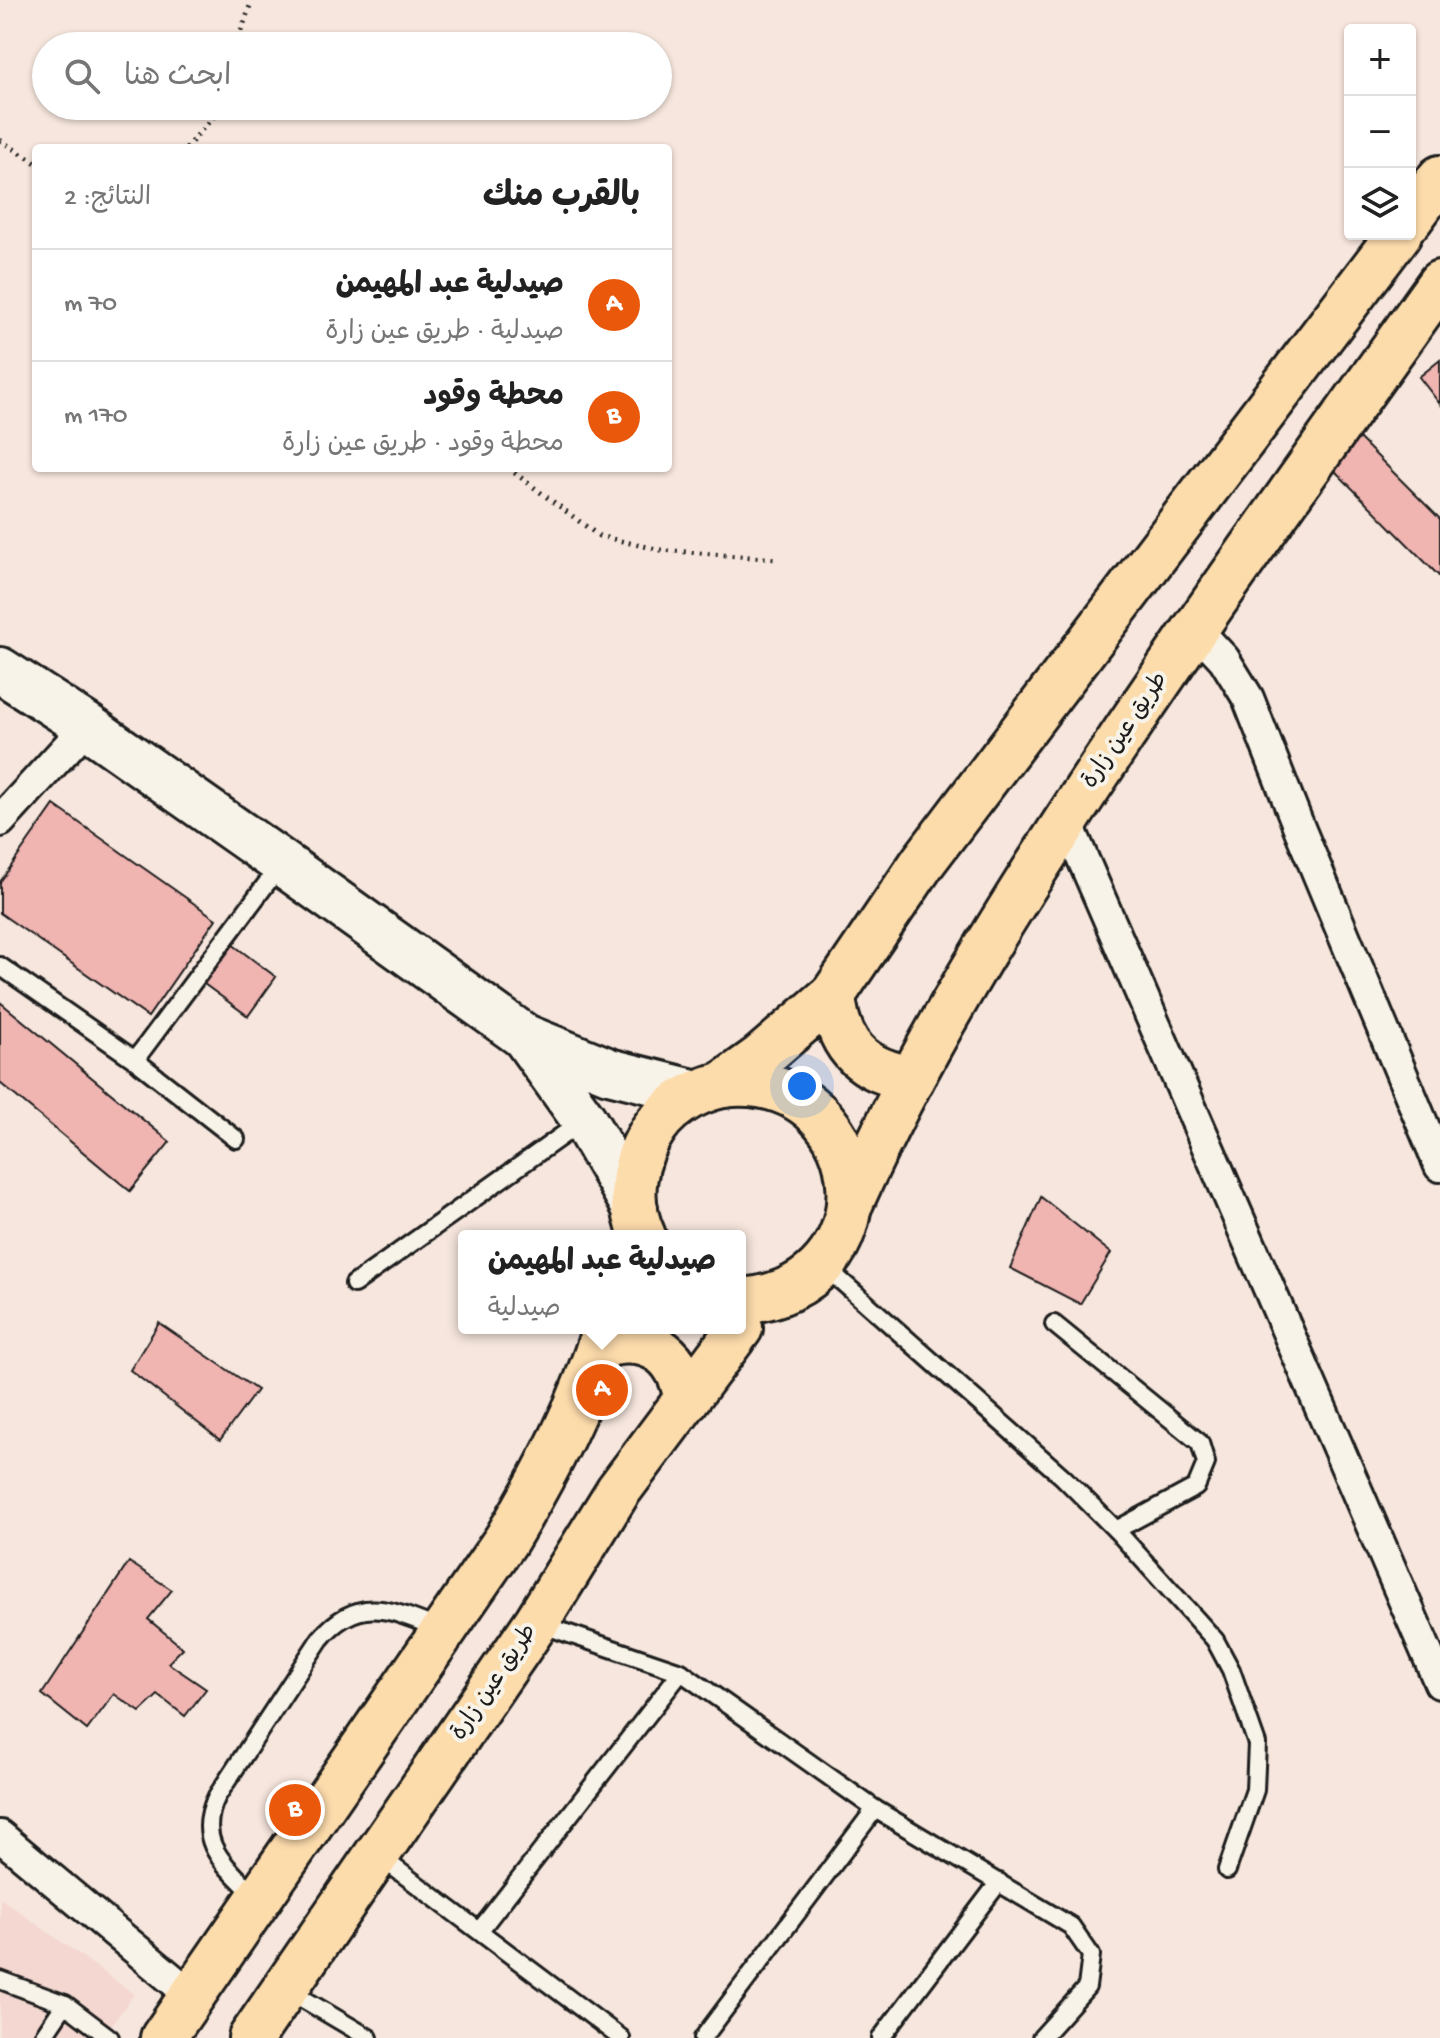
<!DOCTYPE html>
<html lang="ar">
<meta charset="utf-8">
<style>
:root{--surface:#fff;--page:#f2f2f2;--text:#222;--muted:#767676;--line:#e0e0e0;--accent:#ea580c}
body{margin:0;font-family:"Gochi Hand","Playpen Sans Arabic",sans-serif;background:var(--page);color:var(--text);direction:rtl}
.controls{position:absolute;right:24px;top:24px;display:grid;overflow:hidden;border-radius:8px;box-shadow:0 2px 6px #0004}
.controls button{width:72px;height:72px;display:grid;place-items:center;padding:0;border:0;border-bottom:2px solid var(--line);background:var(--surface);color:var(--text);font:40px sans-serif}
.you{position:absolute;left:802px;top:1086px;width:28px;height:28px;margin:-20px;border:6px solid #fff;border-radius:50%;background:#1a73e8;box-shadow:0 0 0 12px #1a73e833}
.badge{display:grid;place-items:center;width:52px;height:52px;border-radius:50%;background:var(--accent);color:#fff;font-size:26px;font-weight:700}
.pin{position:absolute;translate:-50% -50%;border:4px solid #fff;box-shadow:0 2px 8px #0006}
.popup{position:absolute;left:458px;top:1230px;width:288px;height:104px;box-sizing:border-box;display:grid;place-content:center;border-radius:8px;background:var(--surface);filter:drop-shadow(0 2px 6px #0005);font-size:26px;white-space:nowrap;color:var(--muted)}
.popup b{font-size:30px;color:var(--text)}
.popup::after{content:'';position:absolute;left:50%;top:100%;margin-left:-16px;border:16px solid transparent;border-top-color:var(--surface)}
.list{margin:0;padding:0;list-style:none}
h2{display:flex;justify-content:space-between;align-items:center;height:104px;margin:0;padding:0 32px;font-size:34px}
h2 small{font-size:26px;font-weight:400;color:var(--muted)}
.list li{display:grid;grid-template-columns:52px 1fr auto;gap:24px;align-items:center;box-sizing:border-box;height:112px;padding:0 32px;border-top:2px solid var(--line)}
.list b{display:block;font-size:30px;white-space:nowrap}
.list p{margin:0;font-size:26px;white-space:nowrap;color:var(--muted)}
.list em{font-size:26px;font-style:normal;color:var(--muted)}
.icon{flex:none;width:44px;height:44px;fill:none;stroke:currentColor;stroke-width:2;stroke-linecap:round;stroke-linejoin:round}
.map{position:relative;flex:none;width:1440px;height:2038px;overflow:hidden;direction:ltr}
.search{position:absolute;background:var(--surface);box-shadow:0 2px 6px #0004;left:32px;top:32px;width:640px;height:88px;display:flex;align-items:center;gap:20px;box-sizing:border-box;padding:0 28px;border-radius:44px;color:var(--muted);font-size:30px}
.panel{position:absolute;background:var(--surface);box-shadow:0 2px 6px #0004;left:32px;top:144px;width:640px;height:328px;border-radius:8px;direction:rtl}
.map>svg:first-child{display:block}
.built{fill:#f4d7d0}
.building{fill:#f0b4b1;stroke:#1c1c1c;stroke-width:2}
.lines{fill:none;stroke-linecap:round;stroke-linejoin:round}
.lane-casing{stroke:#1c1c1c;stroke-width:22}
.street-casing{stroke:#1c1c1c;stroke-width:36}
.secondary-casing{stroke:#1c1c1c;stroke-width:50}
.primary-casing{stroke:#1c1c1c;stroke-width:50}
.path{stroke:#1c1c1c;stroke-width:5;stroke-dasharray:2 6;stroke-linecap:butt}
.lane{stroke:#f7f3e8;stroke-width:16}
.street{stroke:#f7f3e8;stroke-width:30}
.secondary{stroke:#f7f3e8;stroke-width:44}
.primary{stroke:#fddcac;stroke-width:44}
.labels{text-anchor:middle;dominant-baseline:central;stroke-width:8;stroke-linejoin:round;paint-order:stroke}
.street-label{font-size:24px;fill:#1c1c1c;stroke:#f7f3e8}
</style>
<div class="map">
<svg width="1440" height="2038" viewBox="0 0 1440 2038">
<rect width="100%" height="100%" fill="#f6e6dd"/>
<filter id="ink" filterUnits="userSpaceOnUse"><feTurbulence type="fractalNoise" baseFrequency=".0125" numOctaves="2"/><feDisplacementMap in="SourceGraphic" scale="16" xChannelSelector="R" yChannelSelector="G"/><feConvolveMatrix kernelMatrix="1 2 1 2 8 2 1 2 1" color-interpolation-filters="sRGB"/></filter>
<g filter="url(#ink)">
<!-- built -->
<path class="built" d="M0,1898L134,1994L102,2038H0Z"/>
<!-- building -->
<g class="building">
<path d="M1440,360V404L1419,377Z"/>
<path d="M1358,437L1440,519V577L1329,465Z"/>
<path d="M54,805L216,919L148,1017L0,913V882Z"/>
<path d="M228,941L276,977L248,1016L200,981Z"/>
<path d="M0,1002L170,1142L130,1191L0,1083Z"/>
<path d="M1041,1197L1111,1253L1080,1304L1010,1268Z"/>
<path d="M159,1323L257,1390L220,1440L130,1370Z"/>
<path d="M129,1562L172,1590L148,1619L183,1648L168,1663L206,1689L185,1716L158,1695L140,1712L114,1694L87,1730L42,1694Z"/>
</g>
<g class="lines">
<!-- lane casing -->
<g class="lane-casing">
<g id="lane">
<path d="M0,966L135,1060L236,1139"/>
<path d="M135,1060L281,864"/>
<path d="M823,1265L1063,1477L1116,1530L1215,1640L1231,1670L1257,1744L1255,1790L1227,1870"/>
<path d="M354,1284L584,1120"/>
<path d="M1054,1324L1200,1443L1206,1463L1196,1487L1116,1530"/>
<path d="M537,1623L681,1672L875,1809L1071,1926L1091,1955L1087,1987L1041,2038"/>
<path d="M379,1856L621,2038"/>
<path d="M258,1899C227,1866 193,1844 217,1796L320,1639C360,1592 393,1611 442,1630"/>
<path d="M480,1930L681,1672"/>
<path d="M0,1980L65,2004L110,2038"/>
<path d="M288,1990L369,2038"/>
<path d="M42,2038L65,2004"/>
<path d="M703,2038L875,1809"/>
<path d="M881,2038L999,1882"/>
</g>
</g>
<!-- street casing -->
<g class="street-casing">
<g id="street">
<path d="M1195,628L1224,659L1248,698L1300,830L1440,1166"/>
<path d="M1066,820L1440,1683"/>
<path d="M0,821L87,726"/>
<path d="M0,1836L192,1996"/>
</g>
</g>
<!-- secondary casing -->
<g class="secondary-casing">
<g id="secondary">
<path d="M0,670L87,726L282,863L525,1037L609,1071L697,1093"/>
<path d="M526,1039L584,1120L635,1208"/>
</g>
</g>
<!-- primary casing -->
<g class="primary-casing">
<g id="primary">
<path d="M1410,219L1440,178"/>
<path d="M833,995C837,1045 861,1071 911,1078"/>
<path d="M722,1085L761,1057L833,995L923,862L1399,234"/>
<path d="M851,1202C922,1044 1015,897 1111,753C1217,594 1329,439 1440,283"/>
<path d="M643,1236C626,1200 633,1159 655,1127C672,1103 703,1086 732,1084C879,1077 895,1291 740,1301"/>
<path d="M600,1346C644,1333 678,1349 686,1397"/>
<path d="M163,2038L506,1540C546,1473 583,1403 605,1328"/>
<path d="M251,2038L536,1623L618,1491L740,1328"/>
</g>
</g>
<!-- path -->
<g class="path">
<path d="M236,46L252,0"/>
<path d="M0,140L36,163"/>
<path d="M186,148L215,115L218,106"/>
<path d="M508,468L599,536L661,550L777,559"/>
</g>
<!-- lane -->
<use href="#lane" class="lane"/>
<!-- street -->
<use href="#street" class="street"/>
<!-- secondary -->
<use href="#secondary" class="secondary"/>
<!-- primary -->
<use href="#primary" class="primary"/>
</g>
</g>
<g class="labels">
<!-- street labels -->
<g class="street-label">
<text transform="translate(1126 731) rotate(-56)">طريق عين زارة</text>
<text transform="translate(495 1683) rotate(-56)">طريق عين زارة</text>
</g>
</g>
</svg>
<div class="controls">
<button>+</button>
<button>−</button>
<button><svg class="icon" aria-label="layers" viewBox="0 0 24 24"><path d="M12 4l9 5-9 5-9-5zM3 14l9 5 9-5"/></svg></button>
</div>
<div class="you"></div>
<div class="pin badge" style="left:602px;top:1390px">A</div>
<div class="popup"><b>صيدلية عبد المهيمن</b>صيدلية</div>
<div class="pin badge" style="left:295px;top:1810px">B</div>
<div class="search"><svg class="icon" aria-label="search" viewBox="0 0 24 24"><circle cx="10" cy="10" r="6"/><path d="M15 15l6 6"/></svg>ابحث هنا</div>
<section class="panel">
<h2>بالقرب منك<small>النتائج: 2</small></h2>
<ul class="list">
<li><span class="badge">A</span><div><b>صيدلية عبد المهيمن</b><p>صيدلية · طريق عين زارة</p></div><em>70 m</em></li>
<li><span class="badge">B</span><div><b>محطة وقود</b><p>محطة وقود · طريق عين زارة</p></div><em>170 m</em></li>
</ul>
</section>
</div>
